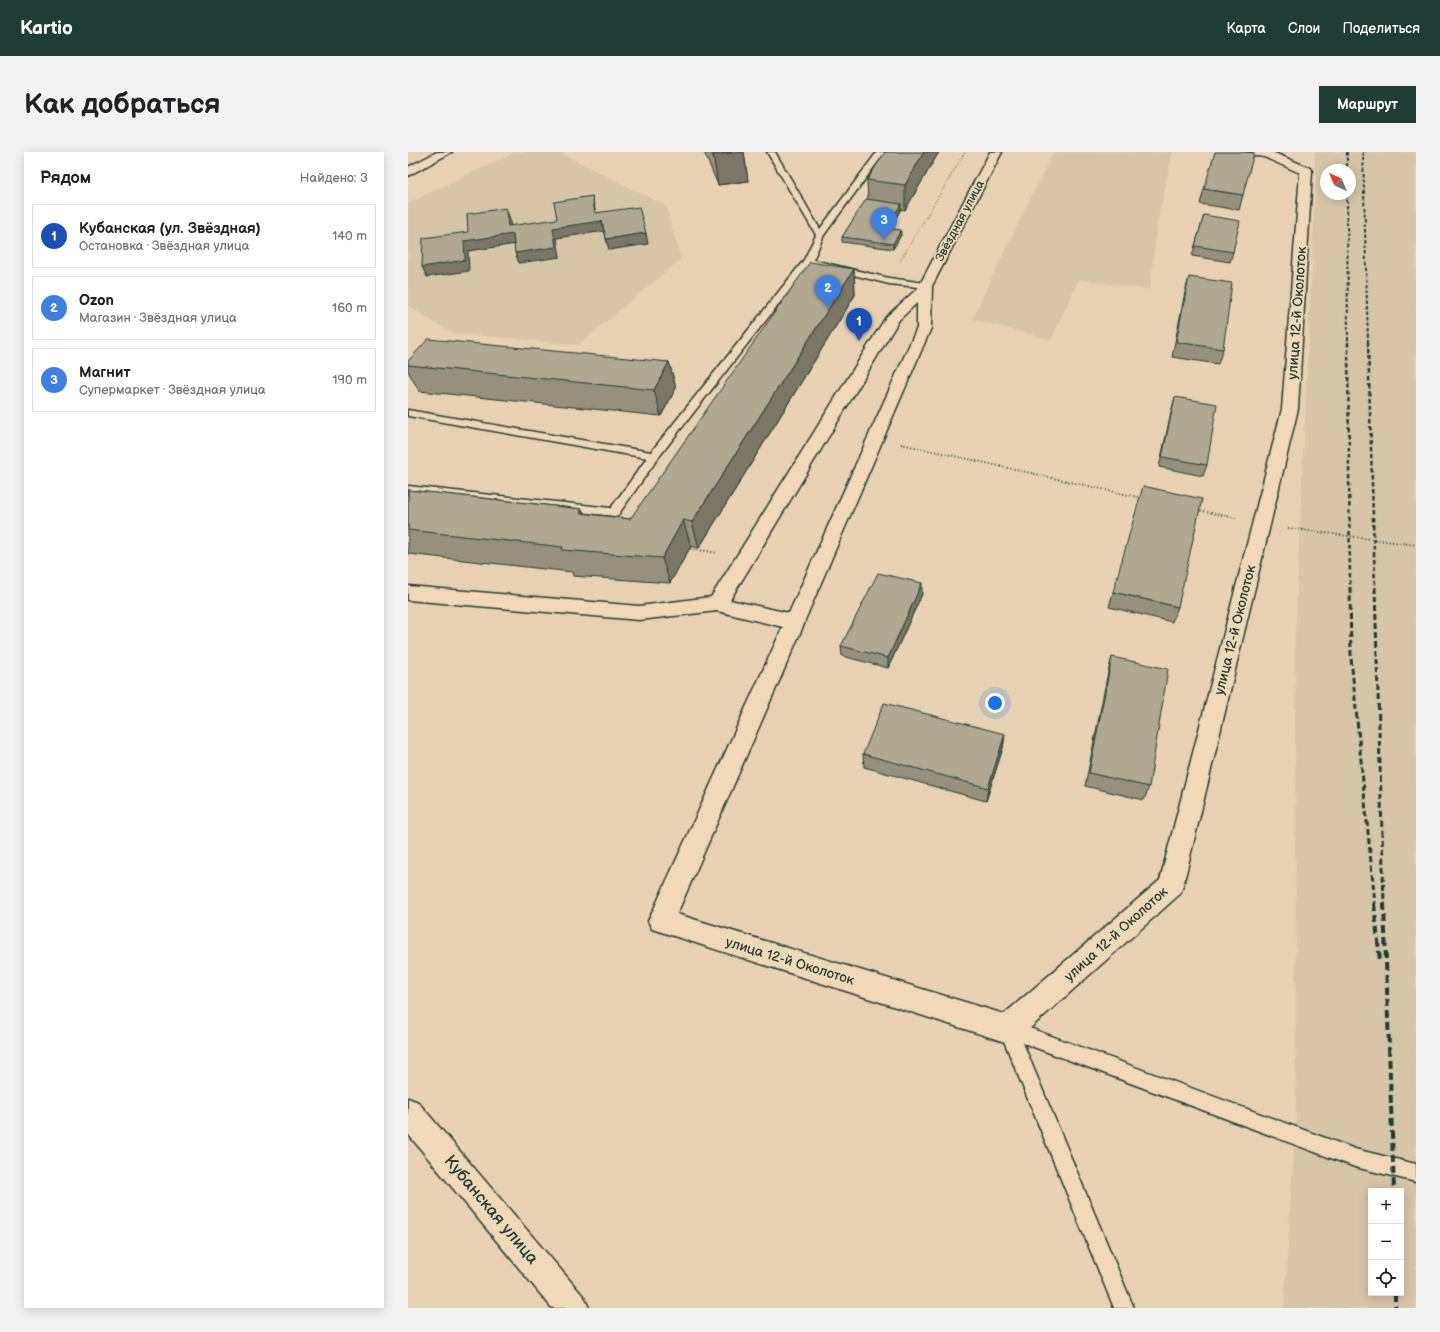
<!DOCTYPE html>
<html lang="ru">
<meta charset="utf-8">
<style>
:root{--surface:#fff;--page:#f2f2f2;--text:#202124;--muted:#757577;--line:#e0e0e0;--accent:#1f3d34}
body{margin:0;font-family:"Balsamiq Sans",sans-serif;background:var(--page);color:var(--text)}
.controls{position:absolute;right:12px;bottom:12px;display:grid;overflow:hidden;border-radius:0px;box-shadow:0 2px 10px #0003}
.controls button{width:36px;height:36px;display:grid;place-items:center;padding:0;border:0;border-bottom:1px solid var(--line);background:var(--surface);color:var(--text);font:20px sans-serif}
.compass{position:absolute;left:912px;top:12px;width:36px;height:36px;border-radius:50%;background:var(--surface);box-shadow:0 2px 10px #0003;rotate:315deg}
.you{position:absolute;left:587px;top:551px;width:14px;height:14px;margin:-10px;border:3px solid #fff;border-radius:50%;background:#1a73e8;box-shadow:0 0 0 6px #1a73e833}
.badge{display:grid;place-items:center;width:26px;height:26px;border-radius:50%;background:var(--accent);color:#fff;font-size:13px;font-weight:700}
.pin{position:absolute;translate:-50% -33px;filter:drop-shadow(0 1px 2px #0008)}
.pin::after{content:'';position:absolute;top:21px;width:14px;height:12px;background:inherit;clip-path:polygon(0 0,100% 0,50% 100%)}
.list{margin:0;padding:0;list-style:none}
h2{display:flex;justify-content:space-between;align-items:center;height:52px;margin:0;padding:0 16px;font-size:17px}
h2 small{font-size:13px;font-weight:400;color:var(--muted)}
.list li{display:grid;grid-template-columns:26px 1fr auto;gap:12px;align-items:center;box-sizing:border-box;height:64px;margin:0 8px 8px;padding:0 8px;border:1px solid var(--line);border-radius:0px}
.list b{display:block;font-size:15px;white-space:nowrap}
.list p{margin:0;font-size:13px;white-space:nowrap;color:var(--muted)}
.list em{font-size:13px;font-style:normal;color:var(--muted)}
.icon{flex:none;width:22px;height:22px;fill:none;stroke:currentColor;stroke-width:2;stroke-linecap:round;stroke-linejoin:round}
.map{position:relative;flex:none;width:1008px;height:1156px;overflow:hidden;border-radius:0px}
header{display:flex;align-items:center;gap:24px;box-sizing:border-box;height:56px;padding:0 20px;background:var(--accent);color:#fff}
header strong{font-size:19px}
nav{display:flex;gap:22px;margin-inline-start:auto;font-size:14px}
.intro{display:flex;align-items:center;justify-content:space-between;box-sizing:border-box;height:96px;padding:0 24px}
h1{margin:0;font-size:28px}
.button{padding:10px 18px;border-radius:0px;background:var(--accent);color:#fff;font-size:14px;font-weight:700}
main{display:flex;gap:24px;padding:0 24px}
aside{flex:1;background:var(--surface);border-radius:0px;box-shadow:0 2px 10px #0003}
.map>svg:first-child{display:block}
.built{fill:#d7c5a8;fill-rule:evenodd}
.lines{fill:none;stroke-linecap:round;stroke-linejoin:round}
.lane-casing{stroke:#1f3d34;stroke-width:3}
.street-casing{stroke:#1f3d34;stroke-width:3}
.secondary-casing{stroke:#1f3d34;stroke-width:3}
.path-far1{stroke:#1f3d34;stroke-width:1.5;stroke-dasharray:0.5 2;stroke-linecap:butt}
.path{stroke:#1f3d34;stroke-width:2;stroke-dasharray:1 2.5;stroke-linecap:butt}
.lane{fill:#f0d8b8;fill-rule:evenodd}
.street{fill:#f0d8b8;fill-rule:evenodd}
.secondary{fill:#f0d8b8;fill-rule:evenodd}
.rail-far3{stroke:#1f3d34;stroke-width:2;stroke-dasharray:3.5 2;stroke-linecap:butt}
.rail-far2{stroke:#1f3d34;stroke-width:2.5;stroke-dasharray:4.5 2.5;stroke-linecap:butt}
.rail-far1{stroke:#1f3d34;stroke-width:3;stroke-dasharray:6 3;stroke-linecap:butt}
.rail{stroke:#1f3d34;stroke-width:4;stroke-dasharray:8 4;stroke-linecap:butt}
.wall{fill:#97907c;stroke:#1f3d34}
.shaded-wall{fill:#7b7665;stroke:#1f3d34}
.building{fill:#b0a890;stroke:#1f3d34}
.labels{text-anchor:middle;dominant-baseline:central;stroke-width:3.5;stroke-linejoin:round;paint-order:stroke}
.far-street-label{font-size:12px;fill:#1f3d34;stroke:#f0d8b8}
.street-label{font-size:14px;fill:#1f3d34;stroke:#f0d8b8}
.near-street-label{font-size:17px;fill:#1f3d34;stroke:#f0d8b8}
</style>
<header>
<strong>Kartio</strong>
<nav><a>Карта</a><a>Слои</a><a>Поделиться</a></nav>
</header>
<div class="intro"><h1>Как добраться</h1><a class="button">Маршрут</a></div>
<main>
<aside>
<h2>Рядом<small>Найдено: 3</small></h2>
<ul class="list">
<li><span class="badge" style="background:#1a4fb4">1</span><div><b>Кубанская (ул. Звёздная)</b><p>Остановка · Звёздная улица</p></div><em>140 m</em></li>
<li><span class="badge" style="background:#3f7fe0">2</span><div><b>Ozon</b><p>Магазин · Звёздная улица</p></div><em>160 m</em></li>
<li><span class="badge" style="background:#3f7fe0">3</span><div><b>Магнит</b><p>Супермаркет · Звёздная улица</p></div><em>190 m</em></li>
</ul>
</aside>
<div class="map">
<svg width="1008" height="1156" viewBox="0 0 1008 1156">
<rect width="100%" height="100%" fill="#e8d2b3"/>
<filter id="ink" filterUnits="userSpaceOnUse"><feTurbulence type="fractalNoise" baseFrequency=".025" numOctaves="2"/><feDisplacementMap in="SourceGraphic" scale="8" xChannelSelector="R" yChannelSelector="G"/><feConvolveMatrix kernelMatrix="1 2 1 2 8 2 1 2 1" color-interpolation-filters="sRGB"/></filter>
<g filter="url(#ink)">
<!-- built -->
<g class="built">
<path d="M108,0H151L258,54L273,107L170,193L44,181L0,154V51Z"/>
<path d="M645,0H765L749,73L742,138L671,127L643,188L564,167Z"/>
<path d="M906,0H1008V1156H876L888,960L887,482L908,23ZM918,18H942V42H918ZM963,1039H993V1141H963Z"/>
</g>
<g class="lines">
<!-- lane casing -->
<g class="lane-casing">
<g id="lane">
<path d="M359,0H367L412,77L469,0H477L416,83L405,108L481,126L517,131L522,134L520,136L481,132L402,112L250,306L210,363L206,364L0,342V334L203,356L239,306L0,264V258L243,300L396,108L408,83Z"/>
<path d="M600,868L947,997L1008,1012V1030L947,1015L615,891L726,1156H706L591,877L594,871Z"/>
</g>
</g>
<!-- street casing -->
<g class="street-casing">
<g id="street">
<path d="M29,0H44L0,24V15Z"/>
<path d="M839,0H864L902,16L904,19L890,257L775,734L772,742L610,887L600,891L244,777L240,769L244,761L377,470L380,465L387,462L394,465L397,470L269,762L596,862L752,728L874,257L892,21L856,5L841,3Z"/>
</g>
</g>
<!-- secondary casing -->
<g class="secondary-casing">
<g id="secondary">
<path d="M582,0H594L524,134L523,176L394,475L387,478L309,459L231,468L0,448V434L231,454L303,445L478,165L510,136ZM509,151V176L381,461L322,448L491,168Z"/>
<path d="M0,946L10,950L176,1145L181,1156H144L0,982Z"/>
</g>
</g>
<!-- path-far1 -->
<path class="path-far1" d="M492,109L557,0"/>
<!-- path -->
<g class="path">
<path d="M493,292L734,346"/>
<path d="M789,358L828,366"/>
<path d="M880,376L1008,393"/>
<path d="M279,396L310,401"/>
</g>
<!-- lane -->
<use href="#lane" class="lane"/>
<!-- street -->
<use href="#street" class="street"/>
<!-- secondary -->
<use href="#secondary" class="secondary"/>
<!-- rail-far3 -->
<g class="rail-far3">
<path d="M939,0V18"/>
<path d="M955,0L960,191"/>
<path d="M939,42L940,191"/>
</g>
<!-- rail-far2 -->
<g class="rail-far2">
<path d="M940,190L942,436"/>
<path d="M960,190L967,436"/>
</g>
<!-- rail-far1 -->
<g class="rail-far1">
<path d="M942,435L943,506L967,752"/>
<path d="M967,435L976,752"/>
</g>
<!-- rail -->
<g class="rail">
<path d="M966,751L972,809"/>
<path d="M976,751L986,1039"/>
<path d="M987,1141V1156"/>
</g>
</g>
<!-- wall -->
<g class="wall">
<path d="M296,0H336L340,29L310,33Z"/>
<path d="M531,0L497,58L493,57L482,76L493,83L485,97L434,90V85L460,48L459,28Z"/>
<path d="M796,37L835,43L831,58L792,52Z"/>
<path d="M796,63L825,100L822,110L784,104Z"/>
<path d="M446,117L447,143L291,396L283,394L262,431L165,424L164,420L0,402V338L174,357L176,361L222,367Z"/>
<path d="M781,125L815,197L810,212L764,205L777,140Z"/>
<path d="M0,209L261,210L268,236L253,264L11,239L0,219Z"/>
<path d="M767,245L799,313L795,324L751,315L764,256Z"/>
<path d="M705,440L770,455L764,470L701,455Z"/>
<path d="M514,442L480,516L434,504L433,494Z"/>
<path d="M704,505L741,635L736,648L677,634L700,520Z"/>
<path d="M597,582L595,596L578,649L456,615L455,602Z"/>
</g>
<!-- shaded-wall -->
<g class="shaded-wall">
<path d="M329,0H336L340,29L310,33L305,3Z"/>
<path d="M516,0H531L497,58V33Z"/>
<path d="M184,44L190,70L194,69L197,79L149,86L152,105L111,111L107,101L145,76L187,61Z"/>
<path d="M493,52V57L479,81V76Z"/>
<path d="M98,56L102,67L103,82H105L109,92L60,99L61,119L19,125L14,115L56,89L100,74Z"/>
<path d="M493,78V83L485,97V92Z"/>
<path d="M238,81L240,92L201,98L198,87Z"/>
<path d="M446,117L447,143L291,396L284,370Z"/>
<path d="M261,210L268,236L253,264L246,238Z"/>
<path d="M174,357L184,383L172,361Z"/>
<path d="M275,368L283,394L262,431L254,406Z"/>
<path d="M514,431V442L480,516V506Z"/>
<path d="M597,582L595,596L578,649L580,636Z"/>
</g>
<!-- building -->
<g class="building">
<path d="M303,0H329L305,3Z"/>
<path d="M477,0H516L497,33L459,28Z"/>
<path d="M807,0H839L846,1L835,43L796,37Z"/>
<path d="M184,44L187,61L231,55L238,81L198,87L194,69L145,76L148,95L107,101L105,82L56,89L57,108L14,115L15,86L60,80L59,62L98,56L100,74L149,67L146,50Z"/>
<path d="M458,47L493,52L479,76L493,78L485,92L434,85Z"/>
<path d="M796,63L832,69L825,100L787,94Z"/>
<path d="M402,110L446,117L284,370L275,368L254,406L154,398L155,395L0,378V338L174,357L172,361L222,367Z"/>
<path d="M781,125L824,131L815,197L768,190Z"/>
<path d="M20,187L261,210L246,238L0,213V209Z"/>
<path d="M767,245L809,252L799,313L754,305Z"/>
<path d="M735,334L794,347L770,455L705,440Z"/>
<path d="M470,421L514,431L480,506L433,494Z"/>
<path d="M704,505L760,517L741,635L681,621Z"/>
<path d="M476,551L597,582L580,636L455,602Z"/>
</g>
</g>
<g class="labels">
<!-- far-street labels -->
<g class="far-street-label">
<text transform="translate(552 69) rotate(-62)">Звёздная улица</text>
</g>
<!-- street labels -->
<g class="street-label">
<text transform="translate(889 161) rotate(-86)">улица 12-й Околоток</text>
<text transform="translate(827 478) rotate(-76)">улица 12-й Околоток</text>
<text transform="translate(708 782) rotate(-42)">улица 12-й Околоток</text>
<text transform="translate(382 809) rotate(17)">улица 12-й Околоток</text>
</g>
<!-- near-street labels -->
<g class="near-street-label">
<text transform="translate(83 1058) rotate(50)">Кубанская улица</text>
</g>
</g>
</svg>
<div class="controls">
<button>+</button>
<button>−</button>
<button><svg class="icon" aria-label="locate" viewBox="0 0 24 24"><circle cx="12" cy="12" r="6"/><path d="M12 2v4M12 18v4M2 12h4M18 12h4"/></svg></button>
</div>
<svg class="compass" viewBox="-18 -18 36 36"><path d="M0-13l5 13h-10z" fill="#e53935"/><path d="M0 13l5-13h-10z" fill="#757577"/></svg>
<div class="you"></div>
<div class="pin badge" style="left:451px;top:189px;background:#1a4fb4">1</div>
<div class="pin badge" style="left:420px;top:156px;background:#3f7fe0">2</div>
<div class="pin badge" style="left:476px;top:88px;background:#3f7fe0">3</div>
</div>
</main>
